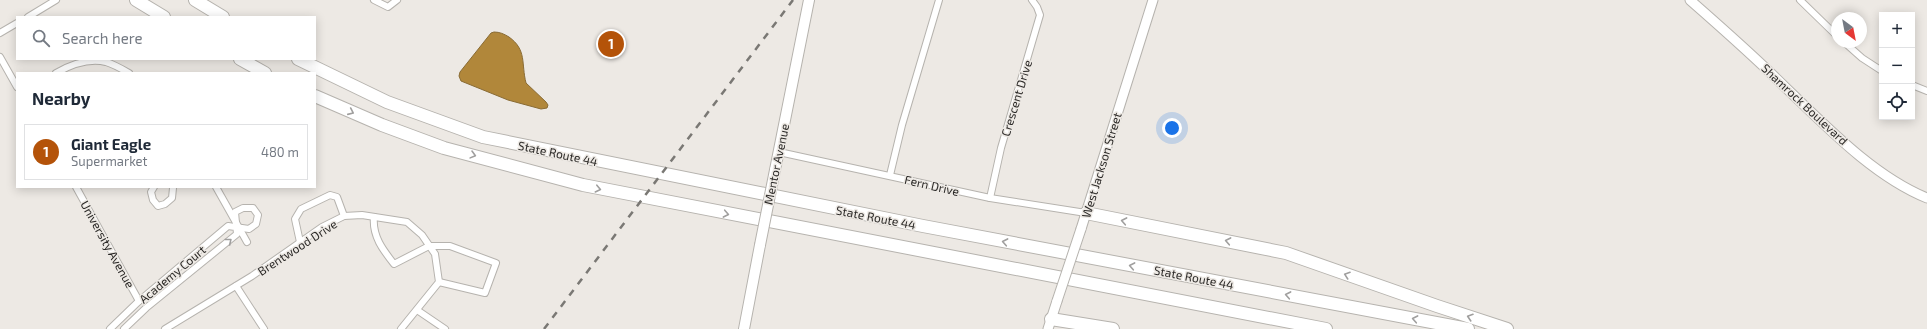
<!DOCTYPE html>
<meta charset="utf-8">
<style>
:root{--surface:#fff;--page:#f2f2f3;--text:#1f2937;--muted:#747a83;--line:#e0e1e3;--accent:#b45309}
body{margin:0;font-family:"Exo 2",sans-serif;background:var(--page);color:var(--text)}
.controls{position:absolute;right:12px;top:12px;display:grid;overflow:hidden;border-radius:0px;box-shadow:0 2px 10px #0003}
.controls button{width:36px;height:36px;display:grid;place-items:center;padding:0;border:0;border-bottom:1px solid var(--line);background:var(--surface);color:var(--text);font:20px sans-serif}
.compass{position:absolute;left:1831px;top:12px;width:36px;height:36px;border-radius:50%;background:var(--surface);box-shadow:0 2px 10px #0003;rotate:148deg}
.you{position:absolute;left:1172px;top:128px;width:14px;height:14px;margin:-10px;border:3px solid #fff;border-radius:50%;background:#1a73e8;box-shadow:0 0 0 6px #1a73e833}
.badge{display:grid;place-items:center;width:26px;height:26px;border-radius:50%;background:var(--accent);color:#fff;font-size:13px;font-weight:700}
.pin{position:absolute;translate:-50% -50%;border:2px solid #fff;box-shadow:0 1px 4px #0006}
.list{margin:0;padding:0;list-style:none}
h2{display:flex;justify-content:space-between;align-items:center;height:52px;margin:0;padding:0 16px;font-size:17px}
h2 small{font-size:13px;font-weight:400;color:var(--muted)}
.list li{display:grid;grid-template-columns:26px 1fr auto;gap:12px;align-items:center;box-sizing:border-box;height:56px;margin:0 8px 8px;padding:0 8px;border:1px solid var(--line);border-radius:0px}
.list b{display:block;font-size:15px;white-space:nowrap}
.list p{margin:0;font-size:13px;white-space:nowrap;color:var(--muted)}
.list em{font-size:13px;font-style:normal;color:var(--muted)}
.icon{flex:none;width:22px;height:22px;fill:none;stroke:currentColor;stroke-width:2;stroke-linecap:round;stroke-linejoin:round}
.map{position:relative;flex:none;width:1927px;height:329px;overflow:hidden}
.search{position:absolute;background:var(--surface);box-shadow:0 2px 10px #0003;left:16px;top:16px;width:300px;height:44px;display:flex;align-items:center;gap:10px;box-sizing:border-box;padding:0 14px;border-radius:0px;color:var(--muted);font-size:15px}
.panel{position:absolute;background:var(--surface);box-shadow:0 2px 10px #0003;left:16px;top:72px;width:300px;height:116px;border-radius:0px}
.map>svg:first-child{display:block}
.water{fill:#b1873a;stroke:#896b34}
.lines{fill:none;stroke-linecap:round;stroke-linejoin:round}
.street-casing{stroke:#b6b3ae;stroke-width:8}
.secondary-casing{stroke:#b6b3ae;stroke-width:11}
.primary-casing{stroke:#b6b3ae;stroke-width:12}
.highway-casing{stroke:#b6b3ae;stroke-width:14}
.street{stroke:#fff;stroke-width:6}
.secondary{stroke:#fff;stroke-width:9}
.primary{stroke:#fff;stroke-width:10}
.highway{stroke:#fff;stroke-width:12}
.rail{stroke:#7a7874;stroke-width:2.5;stroke-dasharray:7 7;stroke-linecap:butt}
.secondary-bridge-casing{stroke:#b6b3ae;stroke-width:11;stroke-linecap:butt}
.primary-bridge-casing{stroke:#b6b3ae;stroke-width:12;stroke-linecap:butt}
.secondary-bridge{stroke:#fff;stroke-width:9}
.primary-bridge{stroke:#fff;stroke-width:10}
.oneway{stroke:#a09f9e}
.labels{text-anchor:middle;dominant-baseline:central;stroke-width:3;stroke-linejoin:round;paint-order:stroke}
.street-label{font-size:12px;fill:#2b2927;stroke:#ede9e4}
</style>
<div class="map">
<svg width="1927" height="329" viewBox="0 0 1927 329">
<rect width="100%" height="100%" fill="#ede9e4"/>
<!-- water -->
<path class="water" d="M494,32C500,32 504,34 509,37C527,50 521,63 526,83L546,102L548,105L547,108L541,109L508,100L461,81L459,76L460,72L491,33Z"/>
<g class="lines">
<!-- street casing -->
<g class="street-casing">
<g id="street">
<path d="M374,0L388,7L397,0"/>
<path d="M1800,0L1837,36"/>
<path d="M28,17L56,0"/>
<path d="M0,33L17,23"/>
<path d="M1844,42L1862,58L1882,71"/>
<path d="M0,57L17,87"/>
<path d="M56,73C70,65 89,58 106,62C113,64 122,69 129,73"/>
<path d="M1912,85L1927,91"/>
<path d="M779,152L990,198L1086,213"/>
<path d="M890,175L902,125L939,0"/>
<path d="M76,187L139,301"/>
<path d="M154,187L151,192L153,200L158,206L165,204L172,198L173,188"/>
<path d="M216,187L247,242"/>
<path d="M990,198L1001,148L1040,15L1037,7L1032,0"/>
<path d="M374,217C372,236 383,250 394,264L429,246H450L496,263L485,293L439,282"/>
<path d="M300,242L295,219L301,209L330,195L337,197L344,216"/>
<path d="M236,286L264,329"/>
<path d="M417,310L445,329"/>
<path d="M110,329L139,301L228,226L249,229L256,224L258,215L253,208H243L235,212L237,234L146,308L124,329"/>
<path d="M165,329L252,276L322,227L344,216L362,215L407,222L422,235L435,254L439,282L401,329"/>
</g>
</g>
<!-- secondary casing -->
<g class="secondary-casing">
<g id="secondary">
<path d="M1690,0C1722,28 1754,56 1784,86C1826,126 1873,176 1927,198"/>
<path d="M1081,229L1153,0"/>
<path d="M1048,329L1057,301"/>
</g>
</g>
<!-- primary casing -->
<g class="primary-casing">
<g id="primary">
<path d="M775,170L809,0"/>
<path d="M744,329L760,245"/>
</g>
</g>
<!-- highway casing -->
<g class="highway-casing">
<g id="highway">
<path d="M136,0L164,17"/>
<path d="M195,0L223,17"/>
<path d="M240,59L265,73"/>
<path d="M298,59L387,102L483,137L923,226L1468,329"/>
<path d="M315,96L382,125L444,148L583,185L1326,329"/>
<path d="M1086,213L1286,253L1437,306L1507,329"/>
<path d="M1051,319L1113,329"/>
</g>
</g>
<!-- street -->
<use href="#street" class="street"/>
<!-- secondary -->
<use href="#secondary" class="secondary"/>
<!-- primary -->
<use href="#primary" class="primary"/>
<!-- highway -->
<use href="#highway" class="highway"/>
<!-- rail -->
<path class="rail" d="M544,329L793,0"/>
<!-- secondary-bridge casing -->
<g class="secondary-bridge-casing">
<path id="secondary-bridge" d="M1057,301L1081,229"/>
</g>
<!-- primary-bridge casing -->
<g class="primary-bridge-casing">
<path id="primary-bridge" d="M760,245L775,170"/>
</g>
<!-- secondary-bridge -->
<use href="#secondary-bridge" class="secondary-bridge"/>
<!-- primary-bridge -->
<use href="#primary-bridge" class="primary-bridge"/>
</g>
<!-- one-way arrows -->
<defs><path id="oneway-chevron" d="M-2-3.5L2.5 0L-2 3.5" fill="none" stroke-width="1.6" stroke-linecap="round" stroke-linejoin="round"/></defs>
<g class="oneway">
<use href="#oneway-chevron" transform="translate(351 112) rotate(24)"/>
<use href="#oneway-chevron" transform="translate(473 155) rotate(15)"/>
<use href="#oneway-chevron" transform="translate(598 189) rotate(13)"/>
<use href="#oneway-chevron" transform="translate(726 214) rotate(11)"/>
<use href="#oneway-chevron" transform="translate(1124 221) rotate(-169)"/>
<use href="#oneway-chevron" transform="translate(229 241) rotate(-39)"/>
<use href="#oneway-chevron" transform="translate(1228 241) rotate(-169)"/>
<use href="#oneway-chevron" transform="translate(1005 242) rotate(-169)"/>
<use href="#oneway-chevron" transform="translate(1132 266) rotate(-169)"/>
<use href="#oneway-chevron" transform="translate(1347 275) rotate(-161)"/>
<use href="#oneway-chevron" transform="translate(1288 295) rotate(-169)"/>
<use href="#oneway-chevron" transform="translate(1470 317) rotate(-162)"/>
<use href="#oneway-chevron" transform="translate(1415 319) rotate(-169)"/>
</g>
<g class="labels">
<!-- street labels -->
<g class="street-label">
<text transform="translate(1016 98) rotate(-73)">Crescent Drive</text>
<text transform="translate(1805 104) rotate(43)">Shamrock Boulevard</text>
<text transform="translate(558 153) rotate(12)">State Route 44</text>
<text transform="translate(776 164) rotate(-78)">Mentor Avenue</text>
<text transform="translate(1101 165) rotate(-73)">West Jackson Street</text>
<text transform="translate(932 185) rotate(13)">Fern Drive</text>
<text transform="translate(876 217) rotate(11)">State Route 44</text>
<text transform="translate(108 244) rotate(61)">University Avenue</text>
<text transform="translate(297 247) rotate(-33)">Brentwood Drive</text>
<text transform="translate(172 274) rotate(-40)">Academy Court</text>
<text transform="translate(1194 277) rotate(11)">State Route 44</text>
</g>
</g>
</svg>
<div class="controls">
<button>+</button>
<button>−</button>
<button><svg class="icon" aria-label="locate" viewBox="0 0 24 24"><circle cx="12" cy="12" r="6"/><path d="M12 2v4M12 18v4M2 12h4M18 12h4"/></svg></button>
</div>
<svg class="compass" viewBox="-18 -18 36 36"><path d="M0-13l5 13h-10z" fill="#e53935"/><path d="M0 13l5-13h-10z" fill="#747a83"/></svg>
<div class="you"></div>
<div class="pin badge" style="left:611px;top:44px">1</div>
<div class="search"><svg class="icon" aria-label="search" viewBox="0 0 24 24"><circle cx="10" cy="10" r="6"/><path d="M15 15l6 6"/></svg>Search here</div>
<section class="panel">
<h2>Nearby<small></small></h2>
<ul class="list">
<li><span class="badge">1</span><div><b>Giant Eagle</b><p>Supermarket</p></div><em>480 m</em></li>
</ul>
</section>
</div>
